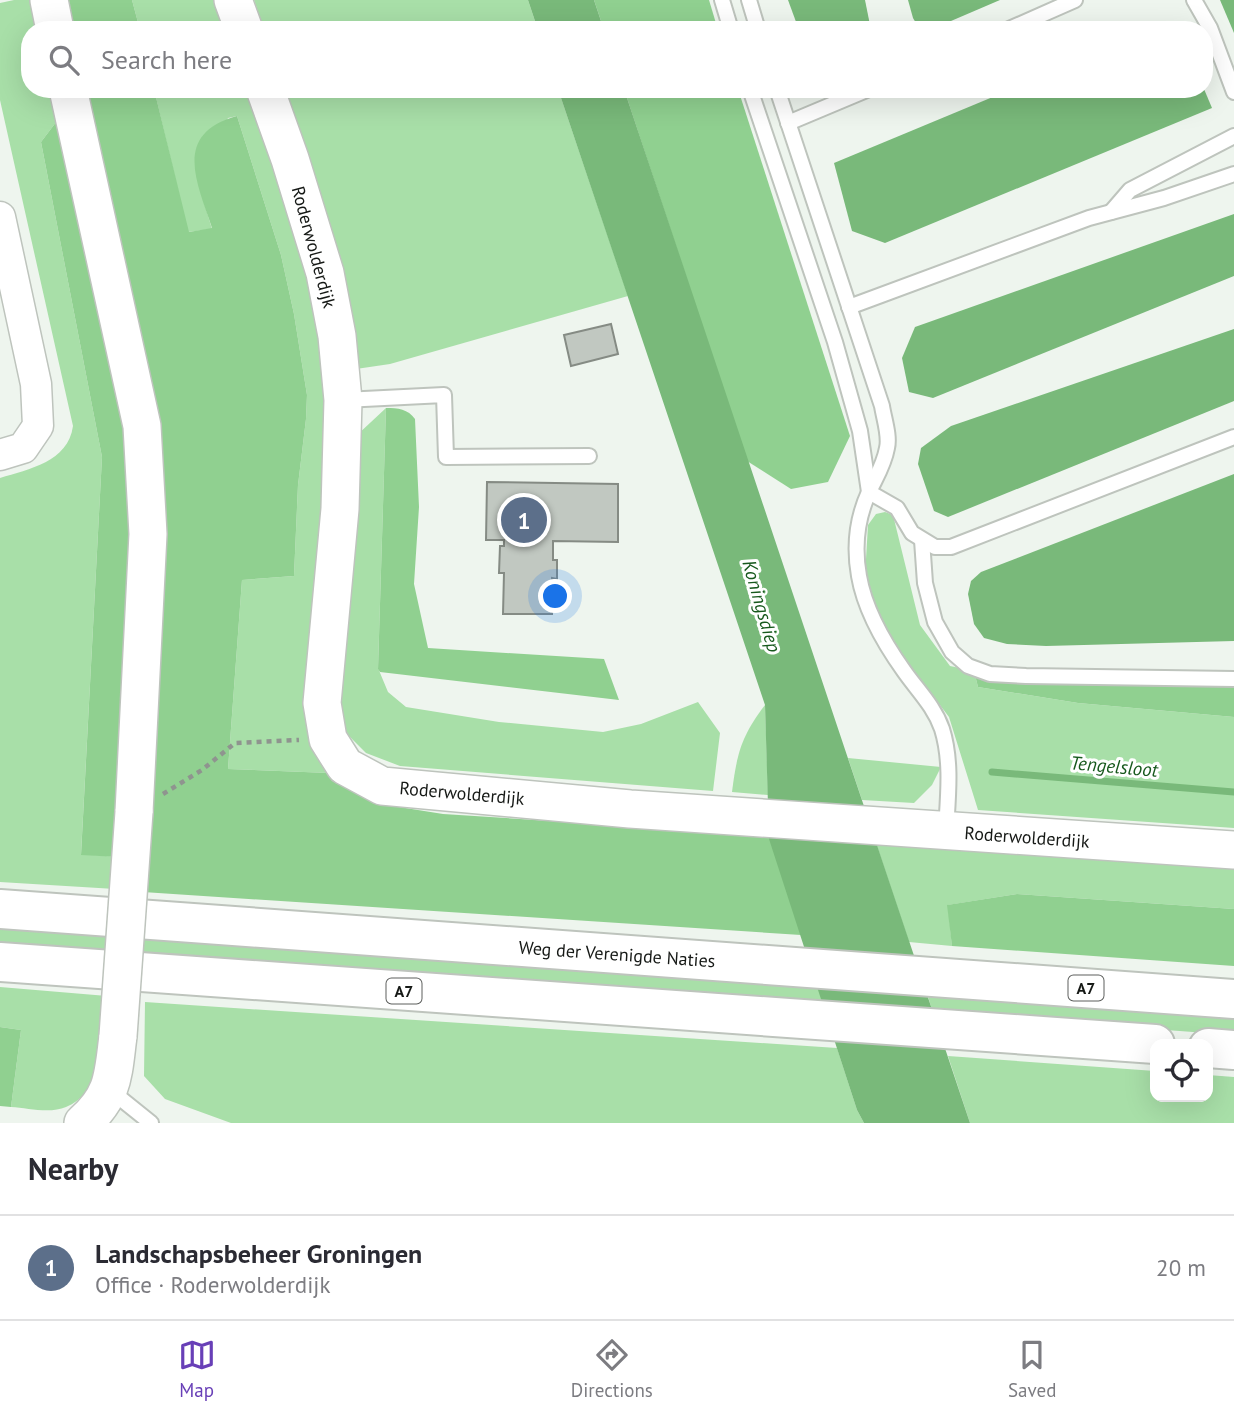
<!DOCTYPE html>
<meta charset="utf-8">
<style>
:root{--surface:#fff;--page:#f2f2f3;--text:#2b2b33;--muted:#7c7c81;--line:#e1e1e2;--accent:#683fb7}
body{margin:0;font-family:"PT Sans",sans-serif;background:var(--page);color:var(--text)}
.controls{position:absolute;right:21px;bottom:21px;display:grid;overflow:hidden;border-radius:14px;box-shadow:0 7px 28px #0002}
.controls button{width:63px;height:63px;display:grid;place-items:center;padding:0;border:0;border-bottom:2px solid var(--line);background:var(--surface);color:var(--text);font:35px sans-serif}
.you{position:absolute;left:556px;top:597px;width:24px;height:24px;margin:-18px;border:5px solid #fff;border-radius:50%;background:#1a73e8;box-shadow:0 0 0 10px #1a73e833}
.badge{display:grid;place-items:center;width:46px;height:46px;border-radius:50%;background:var(--accent);color:#fff;font-size:23px;font-weight:700}
.pin{position:absolute;translate:-50% -50%;border:4px solid #fff;box-shadow:0 2px 7px #0006}
.list{margin:0;padding:0;list-style:none}
h2{display:flex;justify-content:space-between;align-items:center;height:91px;margin:0;padding:0 28px;font-size:30px}
h2 small{font-size:23px;font-weight:400;color:var(--muted)}
.list li{display:grid;grid-template-columns:46px 1fr auto;gap:21px;align-items:center;box-sizing:border-box;height:105px;padding:0 28px;border-top:2px solid var(--line)}
.list b{display:block;font-size:26px;white-space:nowrap}
.list p{margin:0;font-size:23px;white-space:nowrap;color:var(--muted)}
.list em{font-size:23px;font-style:normal;color:var(--muted)}
.icon{flex:none;width:38px;height:38px;fill:none;stroke:currentColor;stroke-width:2;stroke-linecap:round;stroke-linejoin:round}
.map{position:relative;flex:none;width:1234px;height:1123px;overflow:hidden}
.search{position:absolute;background:var(--surface);box-shadow:0 7px 28px #0002;left:21px;right:21px;top:21px;height:77px;display:flex;align-items:center;gap:18px;box-sizing:border-box;padding:0 24px;border-radius:28px;color:var(--muted);font-size:26px}
.sheet{height:196px;background:var(--surface)}
nav{display:flex;justify-content:space-around;align-items:center;box-sizing:border-box;height:98px;border-top:2px solid var(--line);background:var(--surface);font-size:19px;color:var(--muted)}
nav a{display:grid;justify-items:center;gap:4px}
nav .on{color:var(--accent)}
.map>svg:first-child{display:block}
.green{fill:#a8dfa8}
.forest{fill:#90d090}
.water{fill:#79b97a}
.lines{fill:none;stroke-linecap:round;stroke-linejoin:round}
.stream{stroke:#79b97a;stroke-width:7}
.building{fill:#c1c8c1;stroke:#858b84;stroke-width:2}
.service-casing{stroke:#bec4bd;stroke-width:18}
.minor-casing{stroke:#bec4bd;stroke-width:33}
.tertiary-casing{stroke:#bec4bd;stroke-width:40}
.motorway-casing{stroke:#bec4bd;stroke-width:42}
.path{stroke:#8f948f;stroke-width:4.5;stroke-dasharray:5 5;stroke-linecap:butt}
.service{stroke:#fff;stroke-width:14}
.minor{stroke:#fff;stroke-width:30}
.tertiary{stroke:#fff;stroke-width:37}
.motorway{stroke:#fff;stroke-width:38}
.tertiary-bridge-casing{stroke:#bec4bd;stroke-width:40;stroke-linecap:butt}
.tertiary-bridge{stroke:#fff;stroke-width:37}
.labels{text-anchor:middle;dominant-baseline:central;stroke-width:6;stroke-linejoin:round;paint-order:stroke}
.shield{fill:#fff;stroke:#5c5e5c;stroke-width:2}
.shield-label{font-size:16px;font-weight:bold;fill:#161916}
.street-label{font-size:18px;fill:#161916;stroke:#fff}
.water-label{font-size:19px;font-style:italic;fill:#17591d;stroke:#fff}
</style>
<div class="map">
<svg width="1234" height="1123" viewBox="0 0 1234 1123">
<rect width="100%" height="100%" fill="#eef5ee"/>
<!-- green -->
<g class="green">
<path d="M14,0H40L46,30H30V89H59L63,113L41,142L102,457L81,854L118,857L115,889L0,882V478C29,469 68,462 73,426L0,100V3Z"/>
<path d="M132,0H223L233,30H140Z"/>
<path d="M254,0H528L538,30H264Z"/>
<path d="M154,89H253L290,200L326,359L329,773L228,769L242,580L294,576L298,485L306,419L307,395L294,314L281,255L237,116L228,118L199,186L212,229L188,232Z"/>
<path d="M284,89H558L628,296L390,364L356,369L342,273L324,207Z"/>
<path d="M386,408L378,668L388,692L406,707L499,722L603,732L641,724L698,702L720,733L713,791L400,766L366,753L349,736L340,720L339,669L356,436Z"/>
<path d="M885,512L893,515L920,625L950,666L974,671L978,687L1078,703L1234,717V828L978,810L949,717L889,638L870,606L865,576L868,525L876,514Z"/>
<path d="M765,705L768,795L732,792C737,753 741,737 765,705Z"/>
<path d="M848,758L941,767L932,785L914,803L862,800Z"/>
<path d="M876,843L1234,866V909L1017,894L948,905L952,946L909,942Z"/>
<path d="M0,923L112,932L110,952L0,944Z"/>
<path d="M140,933L816,982L824,1005L138,954Z"/>
<path d="M0,987L107,996C103,1031 106,1091 66,1107C50,1114 28,1108 11,1107L21,1030L0,1027Z"/>
<path d="M926,990L1234,1014V1035L933,1013Z"/>
<path d="M145,1002L837,1048L857,1110L864,1123H231L165,1099L144,1076Z"/>
<path d="M948,1056L1155,1071V1097H1208V1075L1234,1077V1123H970Z"/>
</g>
<!-- forest -->
<g class="forest">
<path d="M68,0H132L140,30H73Z"/>
<path d="M594,0H709L718,30H604Z"/>
<path d="M86,89H154L189,232L212,228C197,182 172,134 237,116L281,255L294,314L307,395L306,419L298,485L294,576L242,580L228,769L329,773L332,777L374,803L443,814L769,835L801,935L143,892L162,566Z"/>
<path d="M624,89H738L850,436L828,482L791,489L747,461Z"/>
<path d="M63,113L133,446L118,857L81,855L102,457L41,142Z"/>
<path d="M386,408C398,408 408,409 415,419L419,507L414,584L428,648L604,659L619,700L380,672L378,669Z"/>
<path d="M974,671L1234,685V717L1078,703L978,687Z"/>
<path d="M1017,894L1234,909V966L952,946L947,905Z"/>
<path d="M0,1027L21,1030L11,1107L0,1106Z"/>
</g>
<!-- water -->
<g class="water">
<path d="M528,0H594L604,30H538Z"/>
<path d="M788,0H865L871,30H799Z"/>
<path d="M908,0H1000L930,30H920L913,18Z"/>
<path d="M1220,0H1234V33Z"/>
<path d="M558,89H624L970,1123H864L857,1110L769,839L765,705Z"/>
<path d="M1012,89H1204L1212,108L885,243L852,231L834,163Z"/>
<path d="M1234,214V276L933,398L909,392L902,358L915,327Z"/>
<path d="M1234,329V401L948,517L934,511L918,464L921,448L951,426Z"/>
<path d="M1234,474V641L1046,646L1007,644L984,638L974,624L968,594L971,581L981,572Z"/>
</g>
<g class="lines">
<!-- stream -->
<path class="stream" d="M992,772L1234,792"/>
</g>
<!-- building -->
<g class="building">
<path d="M611,324L618,354L571,366L564,335Z"/>
<path d="M487,482L618,484V542L553,541V560H557V579L552,578V614H503L504,573H499L500,546H504V540H486Z"/>
</g>
<g class="lines">
<!-- service casing -->
<g class="service-casing">
<g id="service">
<path d="M722,0L731,30"/>
<path d="M749,0L758,30"/>
<path d="M1194,0L1210,28L1234,92"/>
<path d="M1007,30L1075,0"/>
<path d="M750,89L835,342L860,431L869,492L897,508L912,533L935,547H951L1234,437"/>
<path d="M777,89L882,406C884,419 890,436 887,448C884,465 876,477 869,492C857,518 854,548 859,576C865,611 884,643 904,671C918,691 934,706 942,729C952,761 948,796 946,830"/>
<path d="M788,123L869,89"/>
<path d="M1111,212L1130,190L1234,136"/>
<path d="M849,307L1089,218L1164,198L1234,174"/>
<path d="M344,400L444,395L446,457L589,456"/>
<path d="M922,540L925,583L935,622L952,652L968,666L990,674L1026,676L1234,679"/>
<path d="M110,1090L151,1123"/>
</g>
</g>
<!-- minor casing -->
<g class="minor-casing">
<path id="minor" d="M0,217L36,384L38,426L23,448L0,455"/>
</g>
<!-- tertiary casing -->
<g class="tertiary-casing">
<g id="tertiary">
<path d="M49,0L55,30"/>
<path d="M233,0L244,30"/>
<path d="M68,89L142,426L148,534L134,812"/>
<path d="M265,89L290,159L325,273L337,336L343,400L340,509L322,703L328,739L345,766L382,786L630,809L1234,850"/>
<path d="M83,1123C114,1096 113,1075 118,1036"/>
</g>
</g>
<!-- motorway casing -->
<g class="motorway-casing">
<g id="motorway">
<path d="M0,909L1234,999"/>
<path d="M0,962L1155,1044"/>
<path d="M1208,1048L1234,1050"/>
</g>
</g>
<!-- path -->
<path class="path" d="M163,794L202,770L235,743L299,740"/>
<!-- service -->
<use href="#service" class="service"/>
<!-- minor -->
<use href="#minor" class="minor"/>
<!-- tertiary -->
<use href="#tertiary" class="tertiary"/>
<!-- motorway -->
<use href="#motorway" class="motorway"/>
<!-- tertiary-bridge casing -->
<g class="tertiary-bridge-casing">
<path id="tertiary-bridge" d="M118,1036L134,812"/>
</g>
<!-- tertiary-bridge -->
<use href="#tertiary-bridge" class="tertiary-bridge"/>
</g>
<g class="labels">
<!-- shield labels -->
<g class="shield">
<rect x="1068.5" y="975.5" width="35" height="25" rx="5"/>
<rect x="386.5" y="978.5" width="35" height="25" rx="5"/>
</g>
<g class="shield-label">
<text x="1086" y="988">A7</text>
<text x="404" y="991">A7</text>
</g>
<!-- street labels -->
<g class="street-label">
<text transform="translate(314 247) rotate(75)">Roderwolderdijk</text>
<text transform="translate(462 793) rotate(5)">Roderwolderdijk</text>
<text transform="translate(1027 837) rotate(4)">Roderwolderdijk</text>
<text transform="translate(617 954) rotate(4)">Weg der Verenigde Naties</text>
</g>
<!-- water labels -->
<g class="water-label">
<text transform="translate(762 606) rotate(74)">Koningsdiep</text>
<text transform="translate(1114 766) rotate(5)">Tengelsloot</text>
</g>
</g>
</svg>
<div class="controls">
<button><svg class="icon" aria-label="locate" viewBox="0 0 24 24"><circle cx="12" cy="12" r="6"/><path d="M12 2v4M12 18v4M2 12h4M18 12h4"/></svg></button>
</div>
<div class="you"></div>
<div class="pin badge" style="left:524px;top:520px;background:#5c6f8a">1</div>
<div class="search"><svg class="icon" aria-label="search" viewBox="0 0 24 24"><circle cx="10" cy="10" r="6"/><path d="M15 15l6 6"/></svg>Search here</div>
</div>
<section class="sheet">
<h2>Nearby<small></small></h2>
<ul class="list">
<li><span class="badge" style="background:#5c6f8a">1</span><div><b>Landschapsbeheer Groningen</b><p>Office · Roderwolderdijk</p></div><em>20 m</em></li>
</ul>
</section>
<nav>
<a class="on"><svg class="icon" aria-label="map" viewBox="0 0 24 24"><path d="M3 6l6-2 6 2 6-2v14l-6 2-6-2-6 2zM9 4v14M15 6v14"/></svg>Map</a>
<a><svg class="icon" aria-label="directions" viewBox="0 0 24 24"><path d="M12 3l9 9-9 9-9-9zM9 14v-3h6M13 9l2 2-2 2"/></svg>Directions</a>
<a><svg class="icon" aria-label="saved" viewBox="0 0 24 24"><path d="M7 4h10v16l-5-4-5 4z"/></svg>Saved</a>
</nav>
